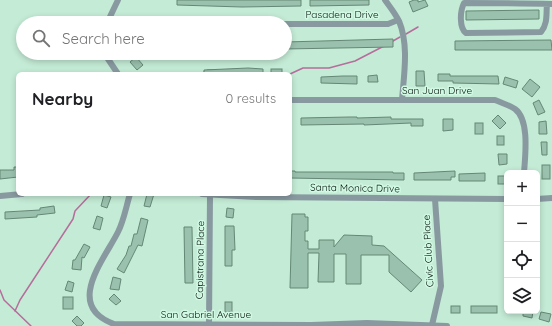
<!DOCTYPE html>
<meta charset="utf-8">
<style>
:root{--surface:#fff;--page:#f2f2f2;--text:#202124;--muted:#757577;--line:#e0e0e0}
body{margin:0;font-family:Quicksand,sans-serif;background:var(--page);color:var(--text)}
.controls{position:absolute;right:12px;bottom:12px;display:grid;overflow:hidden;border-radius:6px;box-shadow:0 2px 6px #0003}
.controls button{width:36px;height:36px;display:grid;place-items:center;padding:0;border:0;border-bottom:1px solid var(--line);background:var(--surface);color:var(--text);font:20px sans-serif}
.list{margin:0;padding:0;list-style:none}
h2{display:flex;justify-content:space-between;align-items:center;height:52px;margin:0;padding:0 16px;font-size:17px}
h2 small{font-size:13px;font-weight:400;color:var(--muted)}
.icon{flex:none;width:22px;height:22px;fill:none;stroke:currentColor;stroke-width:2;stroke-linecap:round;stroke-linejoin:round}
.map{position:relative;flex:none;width:552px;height:326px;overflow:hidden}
.search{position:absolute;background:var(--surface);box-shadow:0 2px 6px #0003;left:16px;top:16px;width:276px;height:44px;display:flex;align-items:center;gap:10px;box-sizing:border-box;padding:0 14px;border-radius:22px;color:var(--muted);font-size:15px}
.panel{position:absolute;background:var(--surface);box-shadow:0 2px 6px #0003;left:16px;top:72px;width:276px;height:124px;border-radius:6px}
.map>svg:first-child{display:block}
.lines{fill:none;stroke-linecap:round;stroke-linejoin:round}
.stream{stroke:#b66d9c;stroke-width:1.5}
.building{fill:#9ac1ad;stroke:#648875}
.street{stroke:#889aa0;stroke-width:6}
.labels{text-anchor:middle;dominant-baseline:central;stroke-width:3;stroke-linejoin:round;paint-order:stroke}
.street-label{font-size:10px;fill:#081710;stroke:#d1f9e3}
</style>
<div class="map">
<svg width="552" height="326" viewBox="0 0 552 326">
<rect width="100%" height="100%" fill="#c4ebd6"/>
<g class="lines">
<!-- stream -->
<g class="stream">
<path d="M406,34L418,27"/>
<path d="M393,41L400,37"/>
<path d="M201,74L208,70H213"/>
<path d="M290,74L303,68H329L355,61L384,46"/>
<path d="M0,290L4,300L31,326"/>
<path d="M15,311L20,300L73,219L75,211L91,194"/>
</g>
</g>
<!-- building -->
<g class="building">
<path d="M177,0H301V6L242,7L177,5Z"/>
<path d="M310,0H369V5L310,6Z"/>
<path d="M414,0H418V2L425,0L428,6L413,12L409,2Z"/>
<path d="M539,10V19L466,20V11Z"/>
<path d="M393,39V47L285,49V42Z"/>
<path d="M551,40L552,50H455V41Z"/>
<path d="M136,57L143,65L137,70L130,62Z"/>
<path d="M248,68L263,69V74H204V70Z"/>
<rect x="271" y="69" width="11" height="5"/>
<path d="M416,71H424L425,86H416Z"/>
<path d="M438,74H450V76H498L499,84L453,83V81H438Z"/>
<path d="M377,75L378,82H368V76Z"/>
<path d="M343,76H357V84L321,83V77Z"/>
<path d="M505,77L518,81L516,88L503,84Z"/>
<path d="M530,79L540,87L532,97L522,89Z"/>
<path d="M539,100L545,112L538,115L533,103Z"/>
<path d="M498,115L506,123L500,129L492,121Z"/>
<path d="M349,117H357V118L391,117V119H423V126H411V123L364,125V124L301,125V118Z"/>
<path d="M443,119H453V130L443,131Z"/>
<path d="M546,121L547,134H539V122Z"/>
<rect x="475" y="123" width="8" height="11"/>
<rect x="497" y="136" width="7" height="9"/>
<path d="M541,142H547V155H542Z"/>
<path d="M498,154H507V164L499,165Z"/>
<rect x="542" y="165" width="8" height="14"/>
<path d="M14,167H18V177L0,179V170H14Z"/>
<path d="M290,171H295V172H393V173H404V180L290,178Z"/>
<path d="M455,171V177H451V180H414V173Z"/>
<path d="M485,173V181H459V174Z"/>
<rect x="498" y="176" width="9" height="8"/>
<path d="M147,194H154L150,207L144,206Z"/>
<path d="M104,195L111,197L107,208L101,206Z"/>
<path d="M54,206L55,213L37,215V217L5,219V212L40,210V208Z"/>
<path d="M227,208L234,209L233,218L226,217Z"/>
<path d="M292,214H305V217H308V231H305V241H308V249H319V240H334V247L344,235L372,236V245L384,246L422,280L411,292L389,272V255H361V284H346V254H334V282H318L319,253H308V288H290Z"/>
<path d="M97,216L103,218L100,230L93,228Z"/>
<path d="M141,218L148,220L142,246L138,245L124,273L117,269L126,255L129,246H131L134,234H137Z"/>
<path d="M225,226H234L235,250H232V266H225Z"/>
<path d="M184,227H192L193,283H185Z"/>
<path d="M84,244L90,247L84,258L82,257L81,270L72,269L73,260H75Z"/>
<path d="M113,277L121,279L119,290L110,289Z"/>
<path d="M68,281L74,283L72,292L65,290Z"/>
<path d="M114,294L121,301L116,305L109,299Z"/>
<rect x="63" y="297" width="10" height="12"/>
<rect x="225" y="302" width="7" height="10"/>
<rect x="451" y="306" width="9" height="7"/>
<rect x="471" y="306" width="26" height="7"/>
<path d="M523,311H533L532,318L523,316Z"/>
<path d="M541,312L551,314L549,322L539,319Z"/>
<path d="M77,316L84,323L81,326H77L72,321Z"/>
</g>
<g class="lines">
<!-- street -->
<g class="street">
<path d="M385,0C390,7 395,13 399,21C409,45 404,74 402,100"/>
<path d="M547,4C546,13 548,24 541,32L466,33C459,28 460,11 464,3C494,3 523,3 552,4"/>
<path d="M107,23L118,0"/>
<path d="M285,24H388L398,20"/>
<path d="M104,53L118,74"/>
<path d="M290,100H495C502,103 509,105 515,109C530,120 525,157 524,173"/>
<path d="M130,194C126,207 124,220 118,232C104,260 64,306 114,324L311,325L367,323L447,326"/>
<path d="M202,194L256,197L507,199"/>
<path d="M0,196L22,194"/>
<path d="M537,199L552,198"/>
<path d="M209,325L210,195"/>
<path d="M432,325L441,286L435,199"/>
</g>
</g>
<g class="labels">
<!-- street labels -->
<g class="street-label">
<text x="342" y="14">Pasadena Drive</text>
<text x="437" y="90">San Juan Drive</text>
<text transform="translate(355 188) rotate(1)">Santa Monica Drive</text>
<text transform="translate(428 251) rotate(-93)">Civic Club Place</text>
<text transform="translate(200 260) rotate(-89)">Capistrana Place</text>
<text x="206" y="314">San Gabriel Avenue</text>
</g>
</g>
</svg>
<div class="controls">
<button>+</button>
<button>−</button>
<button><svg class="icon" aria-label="locate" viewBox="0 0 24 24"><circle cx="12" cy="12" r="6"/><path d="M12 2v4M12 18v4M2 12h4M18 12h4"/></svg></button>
<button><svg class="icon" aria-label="layers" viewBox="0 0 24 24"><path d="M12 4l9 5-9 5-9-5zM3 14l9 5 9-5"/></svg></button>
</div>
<div class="search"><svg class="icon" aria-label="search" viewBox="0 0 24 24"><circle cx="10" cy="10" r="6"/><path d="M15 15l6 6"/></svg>Search here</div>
<section class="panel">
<h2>Nearby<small>0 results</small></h2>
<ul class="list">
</ul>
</section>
</div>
